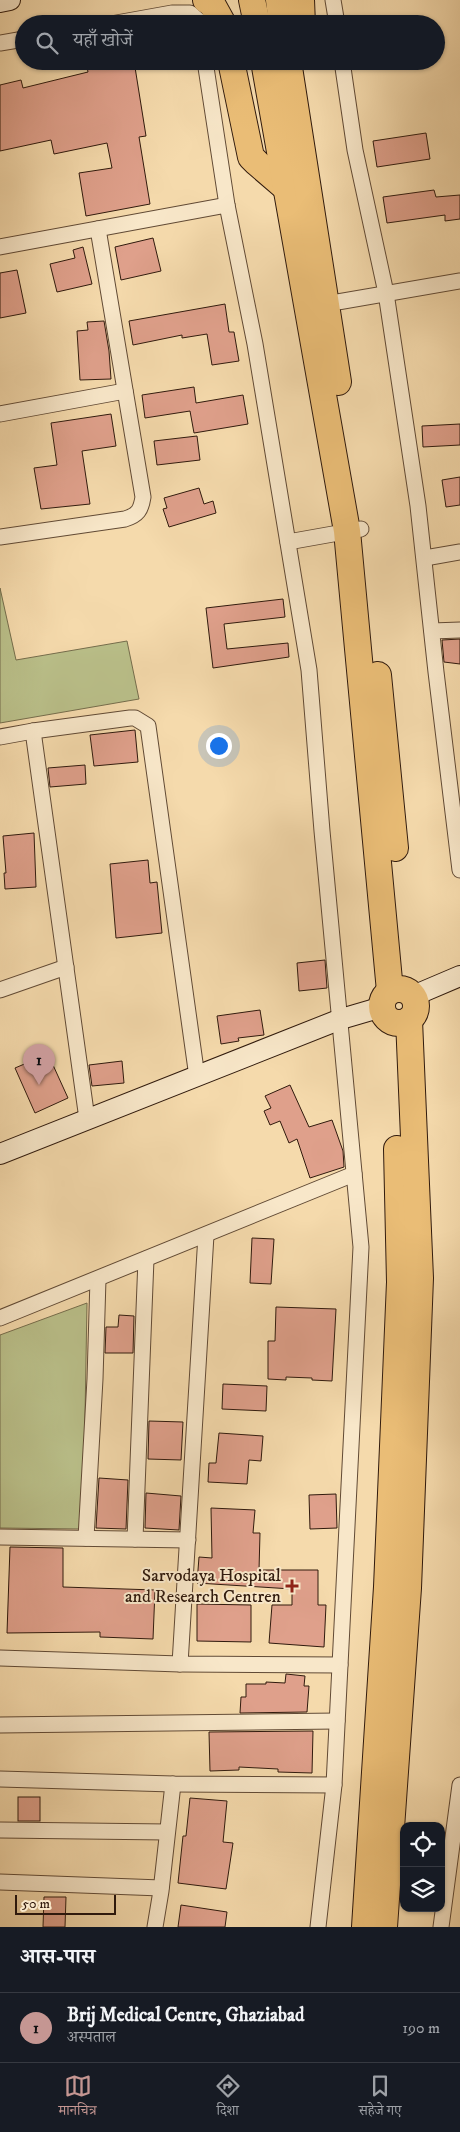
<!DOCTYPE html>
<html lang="hi">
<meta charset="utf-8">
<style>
:root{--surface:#171b24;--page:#242831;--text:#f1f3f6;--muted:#9ea1a6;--line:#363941;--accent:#c59692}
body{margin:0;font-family:"IM FELL DW Pica","Noto Serif Devanagari",serif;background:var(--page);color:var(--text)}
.controls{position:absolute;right:15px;bottom:15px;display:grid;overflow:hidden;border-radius:10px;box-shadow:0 1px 4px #0004}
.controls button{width:45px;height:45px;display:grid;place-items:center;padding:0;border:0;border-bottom:1px solid var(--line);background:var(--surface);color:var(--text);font:25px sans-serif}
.scale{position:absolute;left:15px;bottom:12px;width:101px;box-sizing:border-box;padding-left:5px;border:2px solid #301a0d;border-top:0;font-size:14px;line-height:18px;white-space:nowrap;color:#301a0d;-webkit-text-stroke:4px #f8e7c9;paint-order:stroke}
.you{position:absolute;left:218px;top:745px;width:18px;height:18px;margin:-12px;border:4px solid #fff;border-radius:50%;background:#1a73e8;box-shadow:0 0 0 8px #1a73e833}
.badge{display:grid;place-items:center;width:32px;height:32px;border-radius:50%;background:var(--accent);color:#111;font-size:16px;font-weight:700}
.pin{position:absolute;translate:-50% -41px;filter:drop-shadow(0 1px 2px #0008)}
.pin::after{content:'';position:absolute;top:26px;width:18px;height:15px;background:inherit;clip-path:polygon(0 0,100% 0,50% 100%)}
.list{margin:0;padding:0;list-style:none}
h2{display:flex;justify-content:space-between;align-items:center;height:65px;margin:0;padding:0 20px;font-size:21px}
h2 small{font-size:16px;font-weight:400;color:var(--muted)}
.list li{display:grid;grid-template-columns:32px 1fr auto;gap:15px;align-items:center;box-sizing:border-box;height:70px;padding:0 20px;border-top:1px solid var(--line)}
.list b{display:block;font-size:19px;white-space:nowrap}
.list p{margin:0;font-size:16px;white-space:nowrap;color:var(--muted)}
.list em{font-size:16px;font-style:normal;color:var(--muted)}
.icon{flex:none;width:28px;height:28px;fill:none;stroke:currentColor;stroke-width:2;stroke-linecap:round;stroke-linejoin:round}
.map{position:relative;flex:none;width:460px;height:1927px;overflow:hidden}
.search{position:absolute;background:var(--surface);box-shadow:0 1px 4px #0004;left:15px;right:15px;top:15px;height:55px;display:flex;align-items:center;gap:12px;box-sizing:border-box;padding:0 18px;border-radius:28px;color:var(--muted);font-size:19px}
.sheet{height:135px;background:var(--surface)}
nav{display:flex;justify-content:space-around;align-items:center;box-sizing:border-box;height:70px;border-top:1px solid var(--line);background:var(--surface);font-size:14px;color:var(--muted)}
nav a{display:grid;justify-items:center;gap:2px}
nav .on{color:var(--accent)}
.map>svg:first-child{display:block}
.green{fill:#bac08a;stroke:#756d4c}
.building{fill:#dfa08b;stroke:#301a0d}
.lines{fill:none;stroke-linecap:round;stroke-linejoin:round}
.street-casing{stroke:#614a35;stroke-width:17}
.secondary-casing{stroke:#301a0d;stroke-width:22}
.highway-casing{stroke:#301a0d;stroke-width:28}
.street{stroke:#f8e7c9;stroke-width:15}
.secondary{stroke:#f8e7c9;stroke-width:20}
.highway{stroke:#eabd76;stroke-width:26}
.poi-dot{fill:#8f2418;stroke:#f8e7c9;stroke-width:2}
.labels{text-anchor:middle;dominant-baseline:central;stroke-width:4;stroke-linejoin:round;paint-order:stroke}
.poi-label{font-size:18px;fill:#301a0d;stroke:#f8e7c9;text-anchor:end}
</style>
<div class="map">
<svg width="460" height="1927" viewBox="0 0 460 1927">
<rect width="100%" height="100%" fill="#f5daac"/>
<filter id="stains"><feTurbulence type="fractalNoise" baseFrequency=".004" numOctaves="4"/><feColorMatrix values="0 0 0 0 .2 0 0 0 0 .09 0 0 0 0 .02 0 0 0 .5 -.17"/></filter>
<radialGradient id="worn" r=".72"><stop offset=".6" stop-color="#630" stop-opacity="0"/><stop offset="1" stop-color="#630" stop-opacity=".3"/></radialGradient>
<!-- green -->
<g class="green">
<path d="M0,588L16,660L127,641L139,699L0,723Z"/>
<path d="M87,1303L83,1529L0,1528V1335Z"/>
</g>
<!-- building -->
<g class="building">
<path d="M121,61H134L146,136L139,137L150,204L86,216L79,173L112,168L107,143L54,154L51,140L0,151V85L21,80L23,88L88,72L87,67Z"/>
<path d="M426,133L430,159L377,167L373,141Z"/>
<path d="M434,190L436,197L460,195V219L445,221V215L387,223L383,197Z"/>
<path d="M153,238L161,271L121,280L115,247Z"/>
<path d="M83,247L92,284L57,292L50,264L75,258L73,250Z"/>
<path d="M17,270L26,313L0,318V273Z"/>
<path d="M225,304L229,332H234L239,361L212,365L207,334L182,338V335L133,345L129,321Z"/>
<path d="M104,321L109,351L111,379L80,380L77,331L88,330L87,322Z"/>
<path d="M194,387L196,403L243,395L248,424L194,433L190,411L145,418L142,395Z"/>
<path d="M111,414L116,446L82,451L90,504L41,509L34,468L57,465L51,423Z"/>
<path d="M460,424V445L423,447L422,426Z"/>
<path d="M197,436L200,460L157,465L154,441Z"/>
<path d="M460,477V505L446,507L442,480Z"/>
<path d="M199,488L204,504L213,501L216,513L169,527L163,509L167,508L164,498Z"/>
<path d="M283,599L285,617L224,624L227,649L288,643L289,657L213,668L206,608Z"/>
<path d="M460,639V664L444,662L442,640Z"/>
<path d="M135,730L138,762L94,766L90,735Z"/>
<path d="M85,765L86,784L50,787L48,768Z"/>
<path d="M34,833L36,887L5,889L4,873H6L3,836Z"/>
<path d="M148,860L150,883L157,882L162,933L116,938L110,864Z"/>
<path d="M325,960L327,988L299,991L297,963Z"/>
<path d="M260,1010L264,1035L238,1038L239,1041L221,1044L217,1016Z"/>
<path d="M48,1054L68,1098L35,1113L15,1068Z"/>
<path d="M122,1061L124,1083L92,1086L89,1065Z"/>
<path d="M290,1085L309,1127L332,1120L343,1151L344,1167L310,1178L297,1139L289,1143L280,1121L270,1125L264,1111L271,1108L265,1096Z"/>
<path d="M252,1238L274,1239L271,1284L250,1283Z"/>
<path d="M276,1307L336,1309L332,1381L312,1380V1378L286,1377V1380L268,1379V1341H275Z"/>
<path d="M119,1315L134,1316L133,1353H105L106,1327H118Z"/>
<path d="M223,1384L267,1386L266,1411L222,1409Z"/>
<path d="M149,1421L183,1422L181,1460L148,1459Z"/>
<path d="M219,1433L263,1436L261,1461L249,1460L247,1484L208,1482L209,1463H216Z"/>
<path d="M99,1478L128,1480L126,1529L96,1528Z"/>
<path d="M146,1493L181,1496L179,1530L145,1528Z"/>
<path d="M336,1494L337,1528L310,1529L309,1495Z"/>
<path d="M211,1508L255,1510L253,1533H260L259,1570H318V1605H326L324,1647L269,1643L272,1605H292V1589L197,1583L199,1557L212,1558Z"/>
<path d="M10,1547L63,1548V1587L155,1590L153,1639L100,1637V1632L7,1633Z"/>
<path d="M197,1604L251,1605V1642L197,1641Z"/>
<path d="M286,1674L305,1676L304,1686H309L307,1712L240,1713L241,1697H246V1684H266V1682L285,1683Z"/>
<path d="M313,1731L312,1773L278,1772V1769L239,1767V1770L210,1771L209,1732Z"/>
<rect x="18" y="1797" width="22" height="24"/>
<path d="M190,1798L227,1801L223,1842L233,1843L226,1889L178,1883L183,1836H186Z"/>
<path d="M44,1897H66L65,1927H43Z"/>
<path d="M181,1905L227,1912L225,1927H178Z"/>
</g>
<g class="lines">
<!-- street casing -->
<g class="street-casing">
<g id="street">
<path d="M333,0L337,24"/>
<path d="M111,24L172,13H190L198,20L199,24"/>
<path d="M0,43L24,39"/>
<path d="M205,61L227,205L255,344L309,670L322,831L361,1247L334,1785L318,1927"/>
<path d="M342,61L355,150L386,293L418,506L436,672L460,870"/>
<path d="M0,247L227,205"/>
<path d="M326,304L460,281"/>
<path d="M0,414L125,391"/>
<path d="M0,537L125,519C138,515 141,510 143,497L98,229"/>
<path d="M288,542L361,529"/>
<path d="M425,558L460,552"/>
<path d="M432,631L460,630"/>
<path d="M33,731L87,1119"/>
<path d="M0,737L33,731L130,718H135L148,726L197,1077"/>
<path d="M0,990L66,967"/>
<path d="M0,1318L354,1174"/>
<path d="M0,1537L188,1540"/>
<path d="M86,1538L95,1379L98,1279"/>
<path d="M135,1539L146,1259"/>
<path d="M0,1658L180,1664L340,1665"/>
<path d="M180,1664L206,1235"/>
<path d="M0,1725L337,1721"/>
<path d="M0,1779L173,1784L334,1785"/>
<path d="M0,1830L167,1832"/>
<path d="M0,1882L161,1888"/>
<path d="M155,1927L161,1891L173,1784"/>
<path d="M441,1927L460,1785"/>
</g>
</g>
<!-- secondary casing -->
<g class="secondary-casing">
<g id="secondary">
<path d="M0,2L10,0"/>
<path d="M413,996L460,976"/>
<path d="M0,1154L341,1019L382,1007"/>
</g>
</g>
<!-- highway casing -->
<g class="highway-casing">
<g id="highway">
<path d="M206,0L212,4L223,24"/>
<path d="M252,0L257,24"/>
<path d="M279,0L282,24"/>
<path d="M301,0L302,24"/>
<path d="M231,61L251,157L257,163L286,188"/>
<path d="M264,61L347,531L390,991"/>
<path d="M288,61L338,382"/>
<path d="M378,675L395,848"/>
<circle cx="399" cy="1006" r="17"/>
<path d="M365,1927L387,1587L400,1282L397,1149"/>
<path d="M384,1927L408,1588L420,1278L409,1020"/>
</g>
</g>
<!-- street -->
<use href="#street" class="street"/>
<!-- secondary -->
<use href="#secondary" class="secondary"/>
<!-- highway -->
<use href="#highway" class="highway"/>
</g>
<!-- markers -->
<path class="poi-dot" d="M289.5 1578.5h5v5h5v5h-5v5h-5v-5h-5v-5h5z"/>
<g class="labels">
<!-- poi labels -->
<g class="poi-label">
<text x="281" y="1576">Sarvodaya Hospital<tspan x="281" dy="21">and Research Centren</tspan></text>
</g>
</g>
<rect width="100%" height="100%" filter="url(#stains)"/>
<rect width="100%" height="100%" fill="url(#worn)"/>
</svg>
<div class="controls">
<button><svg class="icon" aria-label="locate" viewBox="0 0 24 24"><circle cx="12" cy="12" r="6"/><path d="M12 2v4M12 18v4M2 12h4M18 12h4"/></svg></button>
<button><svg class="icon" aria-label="layers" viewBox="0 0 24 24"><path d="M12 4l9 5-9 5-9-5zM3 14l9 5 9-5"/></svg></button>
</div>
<div class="scale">50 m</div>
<div class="you"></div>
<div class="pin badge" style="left:39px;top:1085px">1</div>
<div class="search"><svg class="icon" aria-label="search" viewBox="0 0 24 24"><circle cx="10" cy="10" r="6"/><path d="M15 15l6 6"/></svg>यहाँ खोजें</div>
</div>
<section class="sheet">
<h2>आस-पास<small></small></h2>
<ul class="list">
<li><span class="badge">1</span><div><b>Brij Medical Centre, Ghaziabad</b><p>अस्पताल</p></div><em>190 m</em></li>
</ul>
</section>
<nav>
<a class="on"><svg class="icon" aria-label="map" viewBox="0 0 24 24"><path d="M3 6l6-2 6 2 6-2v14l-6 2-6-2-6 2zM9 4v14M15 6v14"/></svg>मानचित्र</a>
<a><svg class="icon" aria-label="directions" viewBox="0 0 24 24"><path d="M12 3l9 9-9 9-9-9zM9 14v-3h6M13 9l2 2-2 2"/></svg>दिशा</a>
<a><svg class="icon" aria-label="saved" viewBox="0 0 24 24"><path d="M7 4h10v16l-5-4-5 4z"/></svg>सहेजे गए</a>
</nav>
